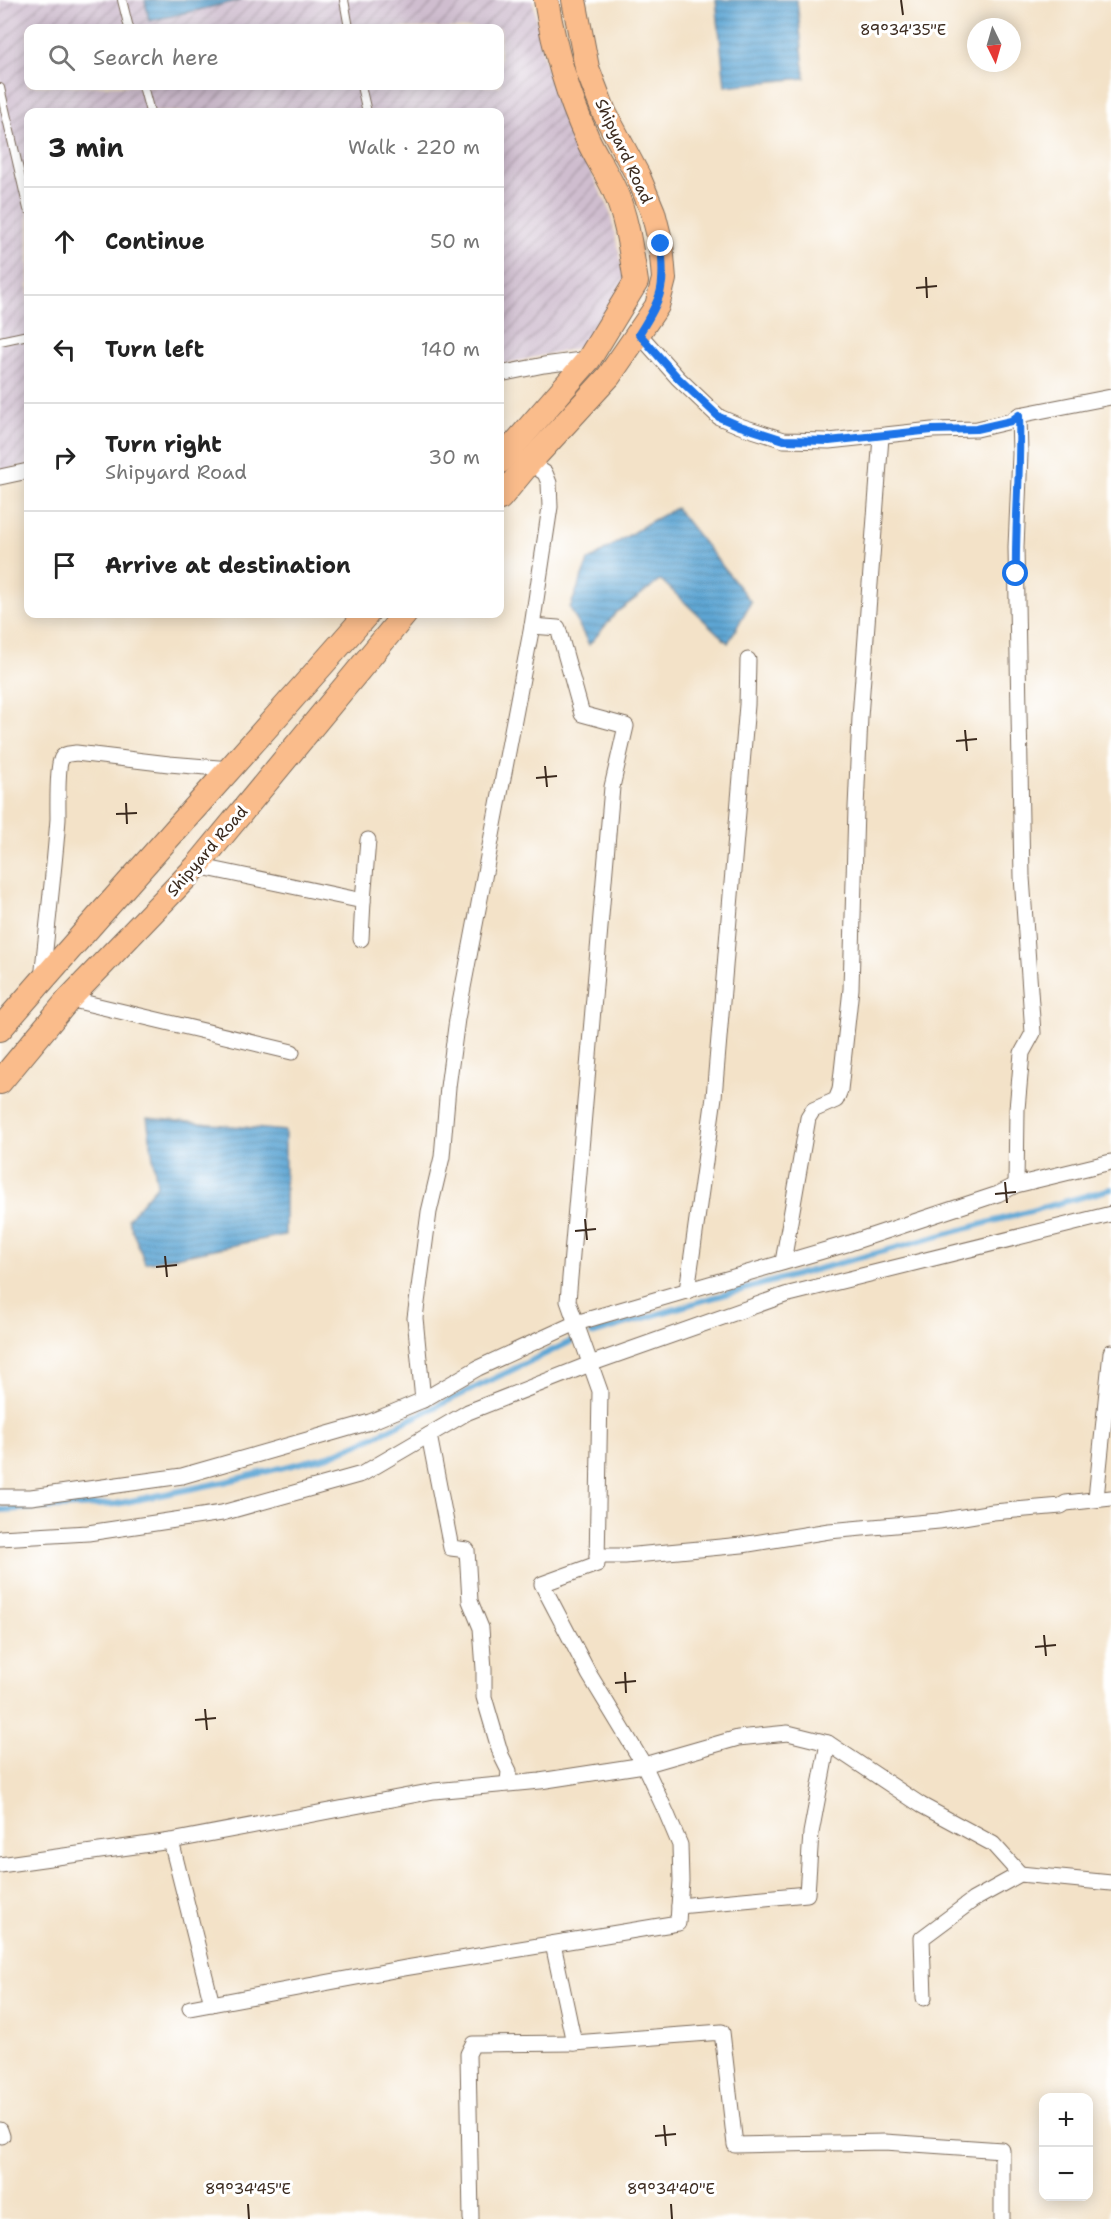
<!DOCTYPE html>
<meta charset="utf-8">
<style>
:root{--surface:#fff;--page:#f2f2f2;--text:#222;--muted:#767676;--line:#e0e0e0}
body{margin:0;font-family:"Shantell Sans",sans-serif;background:var(--page);color:var(--text)}
.controls{position:absolute;right:18px;bottom:18px;display:grid;overflow:hidden;border-radius:12px;box-shadow:0 3px 15px #0003}
.controls button{width:54px;height:54px;display:grid;place-items:center;padding:0;border:0;border-bottom:2px solid var(--line);background:var(--surface);color:var(--text);font:30px sans-serif}
.compass{position:absolute;left:967px;top:18px;width:54px;height:54px;border-radius:50%;background:var(--surface);box-shadow:0 3px 15px #0003;rotate:175deg}
.stop{position:absolute;width:18px;height:18px;margin:-14px;border:4px solid #1a73e8;border-radius:50%;background:#fff}
.stop.end{background:#1a73e8;border-color:#fff;box-shadow:0 2px 6px #0008}
.list{margin:0;padding:0;list-style:none}
h2{display:flex;justify-content:space-between;align-items:center;height:78px;margin:0;padding:0 24px;font-size:26px}
h2 small{font-size:20px;font-weight:400;color:var(--muted)}
.list li{display:grid;grid-template-columns:39px 1fr auto;gap:18px;align-items:center;box-sizing:border-box;height:108px;padding:0 24px;border-top:2px solid var(--line)}
.list b{display:block;font-size:22px;white-space:nowrap}
.list p{margin:0;font-size:20px;white-space:nowrap;color:var(--muted)}
.list em{font-size:20px;font-style:normal;color:var(--muted)}
.icon{flex:none;width:33px;height:33px;fill:none;stroke:currentColor;stroke-width:2;stroke-linecap:round;stroke-linejoin:round}
.map{position:relative;flex:none;width:1111px;height:2219px;overflow:hidden}
.search{position:absolute;background:var(--surface);box-shadow:0 3px 15px #0003;left:24px;top:24px;width:480px;height:66px;display:flex;align-items:center;gap:15px;box-sizing:border-box;padding:0 21px;border-radius:12px;color:var(--muted);font-size:22px}
.panel{position:absolute;background:var(--surface);box-shadow:0 3px 15px #0003;left:24px;top:108px;width:480px;height:510px;border-radius:12px}
.map>svg:first-child{display:block}
.industrial{fill:url(#industrial-furrows);fill-rule:evenodd}
.water{fill:url(#water-rules);stroke:#4c6879;stroke-width:1.5}
.lines{fill:none;stroke-linecap:round;stroke-linejoin:round}
.stream{stroke:#5da6d4;stroke-width:6}
.lane-casing{stroke:#7b6a5a;stroke-width:10}
.street-casing{stroke:#7b6a5a;stroke-width:17}
.primary-casing{stroke:#7b6a5a;stroke-width:26}
.lane{stroke:#fff;stroke-width:8}
.street{stroke:#fff;stroke-width:15}
.primary{stroke:#fabc8b;stroke-width:24}
.route{stroke:#1a73e8;stroke-width:8}
.ticks{fill:none;stroke:#3b2a1e;stroke-width:2}
.labels{text-anchor:middle;dominant-baseline:central;stroke-width:6;stroke-linejoin:round;paint-order:stroke}
.street-label{font-size:16px;fill:#3b2a1e;stroke:#fff}
.ticks-label{font-size:15px;text-anchor:middle;fill:#3b2a1e;stroke:#fff;stroke-width:6;stroke-linejoin:round;paint-order:stroke}
</style>
<div class="map">
<svg width="1111" height="2219" viewBox="0 0 1111 2219">
<defs>
<pattern id="industrial-furrows" width="10" height="10" patternUnits="userSpaceOnUse" patternTransform="scale(1.5)"><rect width="10" height="10" fill="#cfbdcf"/><path d="M-1 1l2-2M0 10L10 0M9 11l2-2" fill="none" stroke="#a99aa7"/></pattern>
<pattern id="water-rules" width="6" height="5" patternUnits="userSpaceOnUse" patternTransform="scale(1.5)"><rect width="6" height="5" fill="#5da6d4"/><path d="M0 2.5h6" fill="none" stroke="#4e87ab"/></pattern>
</defs>
<rect width="100%" height="100%" fill="#fff"/>
<filter id="ink" filterUnits="userSpaceOnUse"><feTurbulence type="fractalNoise" baseFrequency=".0167" numOctaves="2"/><feDisplacementMap in="SourceGraphic" scale="12" xChannelSelector="R" yChannelSelector="G"/><feConvolveMatrix kernelMatrix="1 2 1 2 8 2 1 2 1" color-interpolation-filters="sRGB"/></filter>
<filter id="wash" filterUnits="userSpaceOnUse"><feTurbulence type="fractalNoise" baseFrequency=".008" numOctaves="4" result="noise"/><feDisplacementMap in="SourceGraphic" scale="24" xChannelSelector="R" yChannelSelector="G"/><feGaussianBlur stdDeviation="1.35" result="paint"/><feColorMatrix in="noise" values="0 0 0 0 0 0 0 0 0 0 0 0 0 0 0 0 0 1.4 0 .05"/><feComposite in="paint" operator="in"/></filter>
<g filter="url(#wash)">
<rect width="100%" height="100%" fill="#f3e2c8"/>
<!-- industrial -->
<path class="industrial" d="M0,0H533L544,60L583,157L609,208L625,279L586,346L500,365V112H28V465L0,471ZM28,28H500V86H28Z"/>
<!-- water -->
<g class="water">
<path d="M145,0H242L149,21Z"/>
<path d="M716,0H797L805,78L725,86Z"/>
<path d="M676,508L751,602L728,643L661,580L617,612L589,645L570,608L588,561L648,523Z"/>
<path d="M147,1118L285,1131V1235L145,1263L128,1219L157,1185Z"/>
</g>
<g class="lines">
<!-- stream -->
<g class="stream">
<path d="M592,1334L708,1299L1111,1189"/>
<path d="M0,1510L116,1504L224,1482L329,1456L371,1438L572,1341"/>
</g>
</g>
</g>
<g filter="url(#ink)">
<g class="lines">
<!-- lane casing -->
<g class="lane-casing">
<g id="lane">
<path d="M122,0L129,28"/>
<path d="M344,0L349,28"/>
<path d="M143,86L150,112"/>
<path d="M361,86L367,112"/>
<path d="M0,88L28,209"/>
<path d="M0,341L28,335"/>
</g>
</g>
<!-- street casing -->
<g class="street-casing">
<g id="street">
<path d="M639,334L678,378L719,417L740,426L784,440L829,441L932,430L977,429L1011,421L1019,415L1111,397"/>
<path d="M500,374L544,365L589,359"/>
<path d="M0,477L28,471"/>
<path d="M532,626L558,628L582,714L626,726L612,787L568,1301L600,1391L597,1564L542,1584L589,1674L644,1765L666,1812L680,1845L681,1881L679,1906"/>
<path d="M197,866L363,901L361,939"/>
<path d="M363,901L368,840"/>
<path d="M42,980C47,926 54,873 58,819C58,807 57,768 61,760C63,753 70,754 76,753L169,764L231,769"/>
<path d="M69,999L292,1052"/>
<path d="M1016,1185L1017,1109L1022,1053L1033,1033L1022,877L1016,547L1020,454L1019,415"/>
<path d="M783,1262L808,1118L813,1110L836,1100L840,1090L851,989L856,808L860,717L881,437"/>
<path d="M687,1291L714,1097L747,705L748,660"/>
<path d="M423,1400L415,1318L429,1212L442,1157L448,1087L457,1019L532,626L550,507L549,483L545,473L529,463"/>
<path d="M429,1435L451,1548L467,1550L470,1601L481,1628L484,1669V1697L501,1755L509,1771L508,1782"/>
<path d="M0,1497H31L182,1476L370,1422L423,1400L478,1368L576,1323L850,1243L998,1194L1016,1185L1111,1162"/>
<path d="M1096,1498L1111,1352"/>
<path d="M0,1538L88,1533L222,1513L362,1474L468,1412L590,1364L785,1295L1111,1214"/>
<path d="M597,1556H625L742,1545L829,1531L939,1521L993,1512L1061,1506L1066,1503L1111,1498"/>
<path d="M171,1841L212,2004"/>
<path d="M0,1865L171,1841L434,1791L540,1781L644,1765L738,1738L788,1733L828,1743L921,1805L993,1844L1020,1874"/>
<path d="M553,1944L574,2043L722,2032L735,2145L885,2142L1002,2150V2219"/>
<path d="M924,1998L922,1938L973,1900L1020,1874L1111,1883"/>
<path d="M190,2008L405,1968L678,1923L679,1906L807,1894L811,1833L828,1743"/>
<path d="M0,2130L2,2136"/>
<path d="M471,2219L468,2054L473,2044L574,2043"/>
</g>
</g>
<!-- primary casing -->
<g class="primary-casing">
<g id="primary">
<path d="M500,461L589,359L636,282C631,251 627,218 614,189C606,172 596,157 588,140C568,96 554,48 546,0"/>
<path d="M500,498L529,463L609,376L657,306L664,279L661,244L653,212L638,176L604,112L587,68L574,0"/>
<path d="M0,1029C121,889 245,753 367,614"/>
<path d="M0,1082L69,999L197,866L405,614"/>
</g>
</g>
<!-- lane -->
<use href="#lane" class="lane"/>
<!-- street -->
<use href="#street" class="street"/>
<!-- primary -->
<use href="#primary" class="primary"/>
</g>
</g>
<g class="lines" filter="url(#ink)">
<!-- route -->
<path class="route" d="M661,244C665,288 663,296 639,334L678,378L719,417L740,426L784,440L829,441L932,430L976,429L1011,421L1019,415C1021,468 1015,521 1016,574"/>
</g>
<!-- ticks -->
<path class="ticks" d="M901,0L903,15M926,277L927,298M916,288L937,286M965,730L967,751M956,741L977,739M545,766L547,787M536,778L557,776M126,803L127,824M116,814L137,813M1005,1182L1007,1203M995,1194L1016,1192M585,1219L587,1240M575,1231L596,1229M165,1256L167,1277M156,1267L177,1265M1044,1635L1046,1656M1035,1647L1056,1645M625,1672L626,1693M615,1683L636,1681M205,1709L207,1730M195,1720L216,1718M664,2125L666,2146M655,2136L676,2134M248,2204L249,2219M671,2204L672,2219"/>
<g class="labels">
<!-- street labels -->
<g class="street-label">
<text transform="translate(624 151) rotate(65)">Shipyard Road</text>
<text transform="translate(207 851) rotate(-49)">Shipyard Road</text>
</g>
</g>
<g class="ticks-label">
<text x="903" y="35">89°34'35"E</text>
<text x="248" y="2194">89°34'45"E</text>
<text x="671" y="2194">89°34'40"E</text>
</g>
</svg>
<div class="controls">
<button>+</button>
<button>−</button>
</div>
<svg class="compass" viewBox="-18 -18 36 36"><path d="M0-13l5 13h-10z" fill="#e53935"/><path d="M0 13l5-13h-10z" fill="#767676"/></svg>
<div class="stop" style="left:1016px;top:574px"></div>
<div class="stop end" style="left:661px;top:244px"></div>
<div class="search"><svg class="icon" aria-label="search" viewBox="0 0 24 24"><circle cx="10" cy="10" r="6"/><path d="M15 15l6 6"/></svg>Search here</div>
<section class="panel">
<h2>3 min<small>Walk · 220 m</small></h2>
<ul class="list">
<li><svg class="icon" aria-label="ahead" viewBox="0 0 24 24"><path d="M12 20V5M6 11l6-6 6 6"/></svg><div><b>Continue</b></div><em>50 m</em></li>
<li><svg class="icon" aria-label="left" viewBox="0 0 24 24"><path d="M17 20v-9H6M10 6l-5 5 5 5"/></svg><div><b>Turn left</b></div><em>140 m</em></li>
<li><svg class="icon" aria-label="right" viewBox="0 0 24 24"><path d="M7 20v-9h11M14 6l5 5-5 5"/></svg><div><b>Turn right</b><p>Shipyard Road</p></div><em>30 m</em></li>
<li><svg class="icon" aria-label="arrive" viewBox="0 0 24 24"><path d="M6 21V4h12l-3 4 3 4H6"/></svg><div><b>Arrive at destination</b></div></li>
</ul>
</section>
</div>
